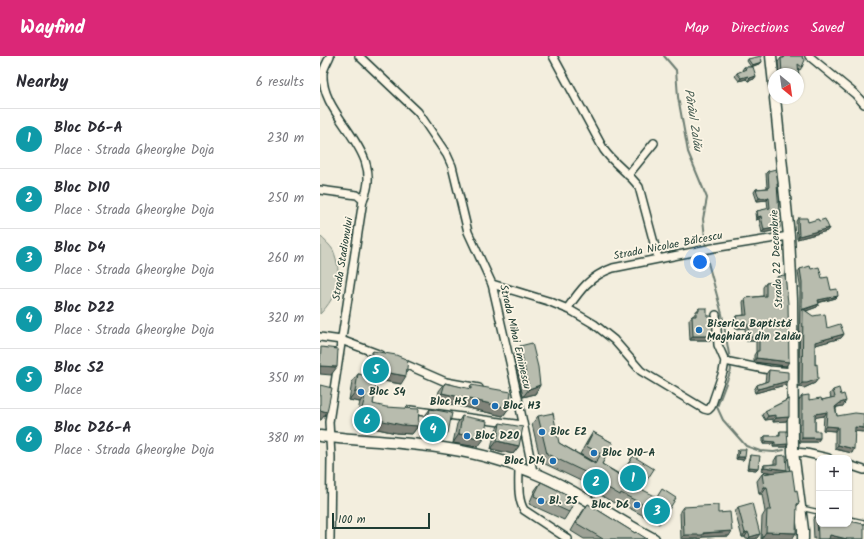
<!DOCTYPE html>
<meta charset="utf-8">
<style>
:root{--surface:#fff;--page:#f2f2f3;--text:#2b2b33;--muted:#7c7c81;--line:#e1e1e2;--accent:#db2777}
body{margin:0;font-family:Kalam,sans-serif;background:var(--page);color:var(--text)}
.controls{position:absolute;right:12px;bottom:12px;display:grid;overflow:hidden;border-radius:8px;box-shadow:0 1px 3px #0004}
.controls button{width:36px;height:36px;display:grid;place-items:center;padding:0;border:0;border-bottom:1px solid var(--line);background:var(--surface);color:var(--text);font:20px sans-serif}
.compass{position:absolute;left:448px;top:12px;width:36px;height:36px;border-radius:50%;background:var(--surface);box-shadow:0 1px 3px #0004;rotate:151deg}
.scale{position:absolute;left:12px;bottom:10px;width:98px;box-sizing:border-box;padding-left:4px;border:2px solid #1f3d34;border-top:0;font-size:11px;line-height:14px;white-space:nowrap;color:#1f3d34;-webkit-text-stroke:3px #fcf5e5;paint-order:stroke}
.you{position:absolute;left:380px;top:206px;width:14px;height:14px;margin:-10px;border:3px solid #fff;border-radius:50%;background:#1a73e8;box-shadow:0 0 0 6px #1a73e833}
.badge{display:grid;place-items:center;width:26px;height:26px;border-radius:50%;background:var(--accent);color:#fff;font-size:13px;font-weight:700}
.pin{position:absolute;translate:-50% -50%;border:2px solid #fff;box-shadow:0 1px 4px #0006}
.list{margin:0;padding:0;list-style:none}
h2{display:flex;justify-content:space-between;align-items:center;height:52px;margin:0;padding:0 16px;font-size:17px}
h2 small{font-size:13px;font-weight:400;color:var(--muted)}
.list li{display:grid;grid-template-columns:26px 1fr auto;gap:12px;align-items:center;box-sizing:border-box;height:60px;padding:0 16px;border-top:1px solid var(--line)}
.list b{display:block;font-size:15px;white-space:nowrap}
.list p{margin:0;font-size:13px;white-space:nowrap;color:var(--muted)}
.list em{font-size:13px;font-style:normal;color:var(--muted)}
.map{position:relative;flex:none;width:544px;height:483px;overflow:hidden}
header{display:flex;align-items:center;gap:24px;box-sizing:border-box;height:56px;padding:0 20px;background:var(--accent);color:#fff}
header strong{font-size:19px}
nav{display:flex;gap:22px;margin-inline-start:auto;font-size:14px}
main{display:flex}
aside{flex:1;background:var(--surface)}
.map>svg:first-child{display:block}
.green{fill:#d0d1c2;stroke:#78877b}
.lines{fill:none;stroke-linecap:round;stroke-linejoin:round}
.stream{stroke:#6c7d72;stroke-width:2}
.service-casing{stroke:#1f3d34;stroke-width:6}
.minor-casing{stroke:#1f3d34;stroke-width:10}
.secondary-casing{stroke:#1f3d34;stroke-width:13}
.service{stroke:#fcf5e5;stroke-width:3.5}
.minor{stroke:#fcf5e5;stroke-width:7}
.secondary{stroke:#fcf5e5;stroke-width:10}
.wall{fill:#9ea296;stroke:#1f3d34}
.shaded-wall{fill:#81847a;stroke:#1f3d34}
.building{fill:#b8bcae;stroke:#1f3d34}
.poi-dot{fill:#1f6fb2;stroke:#fcf5e5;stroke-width:1.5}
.labels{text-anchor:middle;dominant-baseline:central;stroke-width:3.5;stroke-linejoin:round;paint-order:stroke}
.street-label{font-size:11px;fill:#1f3d34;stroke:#fcf5e5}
.poi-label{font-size:11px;font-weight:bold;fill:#1f3d34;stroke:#fcf5e5;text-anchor:start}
.water-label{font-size:12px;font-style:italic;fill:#465d53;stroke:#fcf5e5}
</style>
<header>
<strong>Wayfind</strong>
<nav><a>Map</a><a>Directions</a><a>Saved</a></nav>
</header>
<main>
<aside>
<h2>Nearby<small>6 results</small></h2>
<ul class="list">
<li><span class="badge" style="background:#0f9aa8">1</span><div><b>Bloc D6-A</b><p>Place · Strada Gheorghe Doja</p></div><em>230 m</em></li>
<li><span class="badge" style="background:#0f9aa8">2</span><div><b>Bloc D10</b><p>Place · Strada Gheorghe Doja</p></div><em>250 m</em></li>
<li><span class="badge" style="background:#0f9aa8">3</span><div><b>Bloc D4</b><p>Place · Strada Gheorghe Doja</p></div><em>260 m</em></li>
<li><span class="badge" style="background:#0f9aa8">4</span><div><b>Bloc D22</b><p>Place · Strada Gheorghe Doja</p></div><em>320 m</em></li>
<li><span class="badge" style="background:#0f9aa8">5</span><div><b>Bloc S2</b><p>Place</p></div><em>350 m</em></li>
<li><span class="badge" style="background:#0f9aa8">6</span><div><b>Bloc D26-A</b><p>Place · Strada Gheorghe Doja</p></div><em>380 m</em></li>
</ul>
</aside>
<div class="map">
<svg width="544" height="483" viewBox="0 0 544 483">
<rect width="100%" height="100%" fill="#f3eede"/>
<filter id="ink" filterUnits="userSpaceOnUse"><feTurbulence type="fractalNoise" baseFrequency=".025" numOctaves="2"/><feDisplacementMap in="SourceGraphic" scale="8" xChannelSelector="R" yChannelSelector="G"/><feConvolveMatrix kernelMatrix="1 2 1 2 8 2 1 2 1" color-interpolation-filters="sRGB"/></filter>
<g filter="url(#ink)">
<!-- green -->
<path class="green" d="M0,180C4,184 10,189 13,194C23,218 18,240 0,258Z"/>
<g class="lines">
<!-- stream -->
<g class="stream">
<path d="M344,0L356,14L358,41L368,96L387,142L383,163L386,191"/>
<path d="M386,195L387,203L402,258L410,304"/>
<path d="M410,308L411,314L397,351L403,364L426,390L440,395L454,396L464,394"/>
</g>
<!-- service casing -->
<g class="service-casing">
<g id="service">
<path d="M481,452L499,456"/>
<path d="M529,463L543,466"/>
</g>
</g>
<!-- minor casing -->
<g class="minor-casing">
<g id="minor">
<path d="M10,0C8,5 4,11 3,17C0,62 67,94 43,144"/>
<path d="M39,0L98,56L127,99L132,110L148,176L172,228L197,337L213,416"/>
<path d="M233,0L284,94C294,108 309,117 319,131L338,202"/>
<path d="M489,0L535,38L544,48"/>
<path d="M308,119L334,87"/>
<path d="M0,134L37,139L43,144L9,366L11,401L10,483"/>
<path d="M172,228L228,245L250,254L274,268L294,284L321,315L384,353L388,354L391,351L403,316L405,305L398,289L396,259"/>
<path d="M247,253C260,234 270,220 293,212L393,192L469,180"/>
<path d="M0,281L21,284L61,299"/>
<path d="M405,305L449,314L473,316"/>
<path d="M80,306L126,326L159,332"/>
<path d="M90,354L203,369"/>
<path d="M473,396L486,397L508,402"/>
<path d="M529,409L544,414"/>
<path d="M199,411C199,425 197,442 204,454L248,483"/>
</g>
</g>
<!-- secondary casing -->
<g class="secondary-casing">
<g id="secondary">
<path d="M451,0L454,28"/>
<path d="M455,42L469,180L472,244L473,396L483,474V483"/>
<path d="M0,380C33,384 67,385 100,389C137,393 177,401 212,416C255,433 293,462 334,483"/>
</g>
</g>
<!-- service -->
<use href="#service" class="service"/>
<!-- minor -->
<use href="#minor" class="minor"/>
<!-- secondary -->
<use href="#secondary" class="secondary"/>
</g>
<!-- wall -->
<g class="wall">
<path d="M464,0H482V11L480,14L478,13L479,21L478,22V18H459L458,6L461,2H463Z"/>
<path d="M428,3L441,7L431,11L436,20L434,23L428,25L426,23L419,25L415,20L417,17L423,15L422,14L424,11H431L427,5Z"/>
<path d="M448,115L457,129L458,174L442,177L439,163L436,164L435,157L437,155L448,153L447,144L437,145L434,136L436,133L447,132L446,117Z"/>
<path d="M478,162L488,166L499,165L509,172L507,175L477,183L476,165Z"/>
<path d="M480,213H491L502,222L511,234L518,240L516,242L498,247L499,248L497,251L486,255L507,272L524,278L521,282L495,289V327L484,332L479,331L480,229L478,216Z"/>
<path d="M458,220L466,310L434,306V299L436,296V285H426L425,272L415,273L414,264L416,260L424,259L423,246L425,242L443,240V231L446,227L455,226V224Z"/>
<path d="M379,252L387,260L393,280L390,284H370L369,264L372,260H373Z"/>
<path d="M200,290L220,329L215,338L203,341L194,298Z"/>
<path d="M53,295L81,328L57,324L53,348L98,370L92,378L76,377L35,368L40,346L29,344L32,326L38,318L45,319L47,303Z"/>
<path d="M449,314L468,325L465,329L435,337L434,334L437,329L445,326L446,318Z"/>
<path d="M125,327L149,333L151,329L189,352L183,360L117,345L119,335Z"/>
<path d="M513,334L523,350L517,351L516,353L517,360L544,376L535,375L532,397L515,393V375L503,374L504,360L495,361V375L500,382L497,386H479V344L482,340L489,344H502L511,342L510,338Z"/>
<path d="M469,343L466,365L453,366V363L445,364L442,359L445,355Z"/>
<path d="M110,353L122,385L100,381L104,361Z"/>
<path d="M142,360L158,391L133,387L137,368Z"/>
<path d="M218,360L239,387L275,407L260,398L268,384L273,376L293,387L282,408L301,419L313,400L321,433L345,460L339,468L296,445L294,447L262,428L263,426L221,406L212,368Z"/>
<path d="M180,367L199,390L193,398L171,393L175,375Z"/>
<path d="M460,375L466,391H453V388H443V382L445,380H459V378Z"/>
<path d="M419,393L423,404L416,403L417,395Z"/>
<path d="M430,399L438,412L436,414L427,413L429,402Z"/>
<path d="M457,400L467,414L475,435L479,447L477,450L441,483L442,461L445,456L442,438H439L437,425L442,418L452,417L441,415V414L444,409L454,408V405Z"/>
<path d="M221,426L249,456L244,464L209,448L215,434Z"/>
<path d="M268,448L315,477L327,483H264L251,475L262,456Z"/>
<path d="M363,451L398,457L409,480L382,481L381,483H361L360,455Z"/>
<path d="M418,451L437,482L435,483H426L425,481H422L415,456Z"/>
<path d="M497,458L544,483H494L493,463Z"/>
</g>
<!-- shaded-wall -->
<g class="shaded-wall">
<path d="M442,6L441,7L431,11L432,9Z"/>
<path d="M428,20L426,23L419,25L421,22Z"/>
<path d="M436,20L434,23L428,25L430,22Z"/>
<path d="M439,142H449L447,144L437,145Z"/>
<path d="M441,160L439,163L436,164L438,161Z"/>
<path d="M460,171L458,174L442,177L444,174Z"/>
<path d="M509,172L507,175L477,183L479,180Z"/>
<path d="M518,240L516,242L496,247L498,244Z"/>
<path d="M499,248L497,251L483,256V254Z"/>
<path d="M428,268L425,272L415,273L417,269Z"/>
<path d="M524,278L521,282L492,290L495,286Z"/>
<path d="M373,280H393L390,284H370Z"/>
<path d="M429,281H439L436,285H426Z"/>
<path d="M436,302L469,306L466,310L434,306Z"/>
<path d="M0,310L17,311L11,319L0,318Z"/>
<path d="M58,315L86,320L81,328L53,323Z"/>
<path d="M498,323L495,327L484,332L479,331L482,327Z"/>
<path d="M468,325L465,329L435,337L438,333Z"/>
<path d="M220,329L215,338L203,341L209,333Z"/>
<path d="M35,336L46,337L40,346L29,344Z"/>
<path d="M122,337L189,352L183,360L117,345Z"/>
<path d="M526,345L523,350L517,351L512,355L515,351L520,347Z"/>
<path d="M0,354L7,356L1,364H0Z"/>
<path d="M507,356L504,360L493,362L495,358Z"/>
<path d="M456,359L453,363L445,364L448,360Z"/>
<path d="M40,360L98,370L92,378L76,377L35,368Z"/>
<path d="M469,361L466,365L453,366L456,362Z"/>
<path d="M506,370L518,371L515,375L503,374Z"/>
<path d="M535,371L544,372V376L532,375Z"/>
<path d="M105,373L128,377L122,385L100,381Z"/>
<path d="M139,378L164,383L158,391L133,387Z"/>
<path d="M482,382H500L497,386H479Z"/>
<path d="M177,385L199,390L193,398L171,393Z"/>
<path d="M445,385L455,386L453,388H443Z"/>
<path d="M468,388L466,391H453L455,389Z"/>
<path d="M518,389L534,393L532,397L515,393Z"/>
<path d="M418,401H425L423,404L416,403Z"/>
<path d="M429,411L438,412L436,414L427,413Z"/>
<path d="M444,411L467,414L464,418L441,415Z"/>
<path d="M444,431H447L442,438H439Z"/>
<path d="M412,475L409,480L382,481L381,483H361L364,479Z"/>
<path d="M428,476L425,481H422L425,477Z"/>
<path d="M446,476L476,477L472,483H441Z"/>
<path d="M440,478L437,482L435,483H428L430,481Z"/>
<path d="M510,479L527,483H507Z"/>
</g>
<!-- building -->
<g class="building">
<path d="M441,0L442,6L432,9L428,3Z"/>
<path d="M465,0H483L482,2L485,4L482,11L478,8L479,21H478V18H462L461,2H464Z"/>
<path d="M424,11H433L436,20L430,22L428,20L421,22L417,17L426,13Z"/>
<path d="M456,113L458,128H457L459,157H458L460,171L444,174L441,160L438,161L437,155L450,152L449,142H439L436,133L449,132L448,115Z"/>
<path d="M478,162H487L488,166L498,163L499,165L505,163L509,172L479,180Z"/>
<path d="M490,210L491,213L499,211L502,222L508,221L511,234L517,233L518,240L498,244L499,248L484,253H483L482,254V226L480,213Z"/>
<path d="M465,219L468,247L469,306L436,302L437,295H439V281H429L428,268L417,269L416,260L427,259L425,242L446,240V227L458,226V220Z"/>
<path d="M379,252H387V260H392L393,280H373L372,260H376V255H379Z"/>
<path d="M483,253L493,260L505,258L507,272L520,268L524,278L495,286V309L497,308L498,323L487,327H482Z"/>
<path d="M212,287L218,311L220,329L209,333L200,290Z"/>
<path d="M1,291L18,293L17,311L0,310Z"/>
<path d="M53,295L76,299L88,304L86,320L58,315L53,348L66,351L99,353L98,370L82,369L40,360L46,337L35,336L38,318L49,320Z"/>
<path d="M449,314L468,316V325L438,333L437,329L448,325Z"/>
<path d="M125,327L151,333V329L191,336L189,352L122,337Z"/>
<path d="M0,329L12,332L7,356L0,354Z"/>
<path d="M519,332L521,339L524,338L526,345L520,347L515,351L517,360L535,357L544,358V372L535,371L534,393L518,389V371L506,370L507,356L495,358V375H500V382H482V340L489,339V344L501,342L502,344L515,341L513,334Z"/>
<path d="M469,343V361L456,362V359L448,360L445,355Z"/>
<path d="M110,353L132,357L128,377L105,373Z"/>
<path d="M233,357L239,387L275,408L281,398L266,390L273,376L293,387L282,408L301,420L313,400L334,413L321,433L337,441L342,433L356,442L345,460L301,437L300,439L268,420L269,418L227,398L218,360Z"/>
<path d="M142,360L167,365L164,383L139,378Z"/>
<path d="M180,367L203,371L199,390L177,385Z"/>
<path d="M460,375H467L468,388L455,389V386L445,385V380H460Z"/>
<path d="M419,393H426L425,401H418Z"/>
<path d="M430,399L440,400L438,412L429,411Z"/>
<path d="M466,399L467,414L444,411V409L457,408V400Z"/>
<path d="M472,414L475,435L477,434L479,447L477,448L476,477L446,476L447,454H451L447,431H444L442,418Z"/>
<path d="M221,426L256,443L249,456L214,440Z"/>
<path d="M432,447L440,478L430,481L428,476L425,477L418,451Z"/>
<path d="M268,448L315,477L316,476L327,483H283L256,467Z"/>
<path d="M398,449V457L410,456L412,475L383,477V479H364L363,451Z"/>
<path d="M497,458H499V468H529V465L544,468V483H527L510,479L509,483H498Z"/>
</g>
</g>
<!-- markers -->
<g class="poi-dot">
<circle cx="379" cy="274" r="4"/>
<circle cx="41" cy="336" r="4"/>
<circle cx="155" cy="346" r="4"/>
<circle cx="175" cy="350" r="4"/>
<circle cx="222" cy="376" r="4"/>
<circle cx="147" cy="380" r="4"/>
<circle cx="274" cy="397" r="4"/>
<circle cx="233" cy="405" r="4"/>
<circle cx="221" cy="445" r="4"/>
<circle cx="317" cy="449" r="4"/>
</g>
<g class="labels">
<!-- street labels -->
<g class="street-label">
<text transform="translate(348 190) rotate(-11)">Strada Nicolae Bălcescu</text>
<text transform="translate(23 203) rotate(-81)">Strada Stadionului</text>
<text transform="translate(457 203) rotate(-93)">Strada 22 Decembrie</text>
<text transform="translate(195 281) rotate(77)">Strada Mihai Eminescu</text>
</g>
<!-- poi labels -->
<g class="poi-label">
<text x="387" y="268">Biserica Baptistă<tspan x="387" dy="13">Maghiară din Zalău</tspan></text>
<text x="49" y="336">Bloc S4</text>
<text x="147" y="346" text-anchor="end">Bloc H5</text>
<text x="183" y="350">Bloc H3</text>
<text x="230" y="376">Bloc E2</text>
<text x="155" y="380">Bloc D20</text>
<text x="282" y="397">Bloc D10-A</text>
<text x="225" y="405" text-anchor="end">Bloc D14</text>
<text x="229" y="445">Bl. 25</text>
<text x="309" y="449" text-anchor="end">Bloc D6</text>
</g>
<!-- water labels -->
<g class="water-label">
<text transform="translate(373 64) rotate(81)">Pârâul Zalău</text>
</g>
</g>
</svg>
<div class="controls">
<button>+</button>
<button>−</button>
</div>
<svg class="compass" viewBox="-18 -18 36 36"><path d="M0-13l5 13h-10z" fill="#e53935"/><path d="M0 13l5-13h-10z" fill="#7c7c81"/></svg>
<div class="scale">100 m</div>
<div class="you"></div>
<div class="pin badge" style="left:313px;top:422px;background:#0f9aa8">1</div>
<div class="pin badge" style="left:276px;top:426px;background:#0f9aa8">2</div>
<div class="pin badge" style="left:337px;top:455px;background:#0f9aa8">3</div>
<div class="pin badge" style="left:113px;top:373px;background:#0f9aa8">4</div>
<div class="pin badge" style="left:56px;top:314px;background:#0f9aa8">5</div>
<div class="pin badge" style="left:47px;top:364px;background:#0f9aa8">6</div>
</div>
</main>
